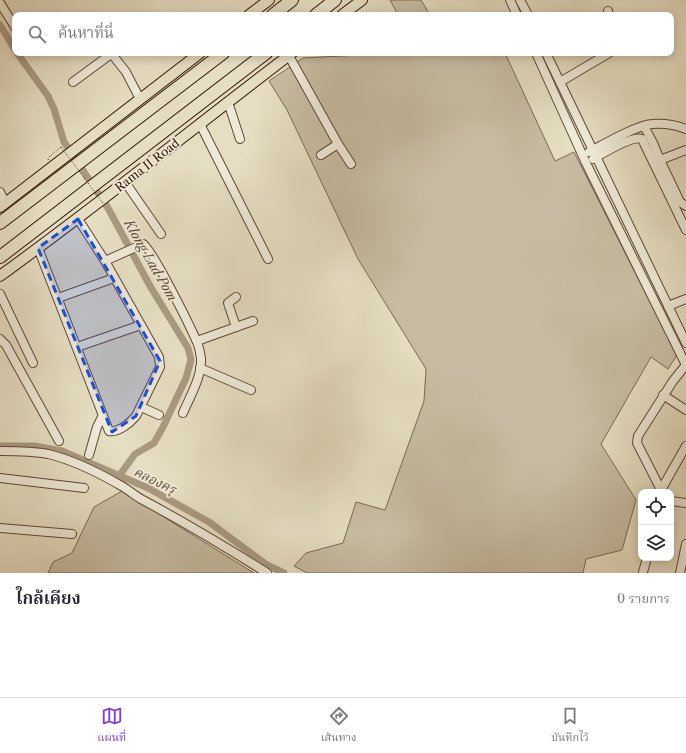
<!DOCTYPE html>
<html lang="th">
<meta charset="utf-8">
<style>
:root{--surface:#fff;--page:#f2f2f3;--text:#2b2b33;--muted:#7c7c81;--line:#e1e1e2;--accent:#7c3aed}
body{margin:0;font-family:"Libre Caslon Text","Noto Serif Thai",serif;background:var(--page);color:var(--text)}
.controls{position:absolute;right:12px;bottom:12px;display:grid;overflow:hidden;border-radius:8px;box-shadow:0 2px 10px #0003}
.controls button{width:36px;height:36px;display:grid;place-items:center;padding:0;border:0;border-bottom:1px solid var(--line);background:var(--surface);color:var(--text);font:20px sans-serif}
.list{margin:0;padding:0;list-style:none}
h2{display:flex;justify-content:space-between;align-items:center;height:52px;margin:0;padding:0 16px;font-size:17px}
h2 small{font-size:13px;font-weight:400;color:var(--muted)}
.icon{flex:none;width:22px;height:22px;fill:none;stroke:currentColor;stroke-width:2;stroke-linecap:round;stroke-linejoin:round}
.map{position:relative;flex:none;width:686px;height:573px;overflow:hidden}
.search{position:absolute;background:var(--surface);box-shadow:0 2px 10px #0003;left:12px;right:12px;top:12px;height:44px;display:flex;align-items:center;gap:10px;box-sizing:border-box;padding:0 14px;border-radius:8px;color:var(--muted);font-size:15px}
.sheet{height:124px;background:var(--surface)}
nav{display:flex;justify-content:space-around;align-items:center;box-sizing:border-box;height:56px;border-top:1px solid var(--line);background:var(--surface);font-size:11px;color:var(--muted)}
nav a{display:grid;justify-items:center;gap:2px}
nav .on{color:var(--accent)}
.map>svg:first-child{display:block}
.green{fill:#c7bca3;stroke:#7c6854}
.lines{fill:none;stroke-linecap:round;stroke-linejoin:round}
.canal{stroke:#a99a82;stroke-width:7}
.minor-casing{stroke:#5f4734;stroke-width:10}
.major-casing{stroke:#321505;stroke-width:12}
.highway-casing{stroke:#321505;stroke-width:14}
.path{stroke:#321505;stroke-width:1;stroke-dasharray:1 2;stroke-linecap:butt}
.minor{stroke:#efead8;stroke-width:8}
.major{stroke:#e6dec3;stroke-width:10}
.highway{stroke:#e6dec3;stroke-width:12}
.path-bridge{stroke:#321505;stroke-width:1;stroke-dasharray:1 2;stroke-linecap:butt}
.marked{fill:#1d4ed8;fill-opacity:0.2;stroke:#1d4ed8;stroke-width:3;stroke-dasharray:8 5;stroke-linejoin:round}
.labels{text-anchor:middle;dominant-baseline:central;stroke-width:3.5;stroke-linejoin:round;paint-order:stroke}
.street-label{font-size:12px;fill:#321505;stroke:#efead8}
.water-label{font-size:13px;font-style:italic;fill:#624a37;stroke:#efead8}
</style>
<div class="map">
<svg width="686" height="573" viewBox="0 0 686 573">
<rect width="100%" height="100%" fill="#e6dec3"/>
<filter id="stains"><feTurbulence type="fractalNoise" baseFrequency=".005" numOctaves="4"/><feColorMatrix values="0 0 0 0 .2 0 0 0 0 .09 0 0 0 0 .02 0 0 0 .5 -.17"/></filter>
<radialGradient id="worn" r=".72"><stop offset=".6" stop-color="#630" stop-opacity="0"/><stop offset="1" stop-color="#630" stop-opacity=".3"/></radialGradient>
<!-- green -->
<g class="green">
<path d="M390,0H421L430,15H398Z"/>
<path d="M374,53H505L555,161L574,152L677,355L668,369L651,357L601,444L636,500L622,550L586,559L583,573H307L294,566L306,553L343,543L356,502L385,510L424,401L426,369L358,259L287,110L269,81L303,58L361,55Z"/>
<path d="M122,491L254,573H48L53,562L72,553L94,507Z"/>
</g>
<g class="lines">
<!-- canal -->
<g class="canal">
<path d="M0,25L15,50"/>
<path d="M17,53L48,96L54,109L64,142L108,208L150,286L188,348L191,360L186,378L163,427L154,443L135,454L119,476"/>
<path d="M0,446H34L62,451L148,488L209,522L267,565L284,573"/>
</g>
<!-- minor casing -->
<g class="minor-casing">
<g id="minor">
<path d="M510,0L517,15"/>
<path d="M520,0L528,15"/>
<path d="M0,3L15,27"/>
<path d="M608,11L609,15"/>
<path d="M111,53L126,72L140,99"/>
<path d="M536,53L586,163L686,365"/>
<path d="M546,53L686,343"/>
<path d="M289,56L338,144L351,164"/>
<path d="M73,82L111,54"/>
<path d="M560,82L609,53"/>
<path d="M228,102L240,139"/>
<path d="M200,124L268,259"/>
<path d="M644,126L653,143L660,160"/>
<path d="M686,150L660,160L680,202L686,206"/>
<path d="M589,152C604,144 637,125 652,124C663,123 676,125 686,129"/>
<path d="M321,155L338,144"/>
<path d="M593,159C602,154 632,135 642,139L686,230"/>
<path d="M125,182L161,234"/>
<path d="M0,192L5,202"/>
<path d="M38,248L109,431C118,433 130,423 136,416L160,367L159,357L105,261L78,219"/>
<path d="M105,261L143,244C151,247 190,326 196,340C199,345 200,352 201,358C202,377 190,396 183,413"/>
<path d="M0,294L33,363"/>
<path d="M58,298L114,278"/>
<path d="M668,306L686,299"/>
<path d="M236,327L253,321"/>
<path d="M0,339L6,345L59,441"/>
<path d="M197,341L236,327L228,303L236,297"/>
<path d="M77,347L141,325"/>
<path d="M200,368L251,390"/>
<path d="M663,395L686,410"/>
<path d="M141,407L159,415"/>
<path d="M0,451C16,451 33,451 48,454C73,460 97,472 118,484C126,488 133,494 141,499C184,522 226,547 267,573"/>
<path d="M89,455L97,427L103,415"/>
<path d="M0,478L84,488"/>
<path d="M661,490L686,446"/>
<path d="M661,492V490L637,443L638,436L673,381L686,365"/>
<path d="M671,501L686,503"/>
<path d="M0,528L72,534"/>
<path d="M643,572L647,558"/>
<path d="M680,573L686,544"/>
</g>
</g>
<!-- major casing -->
<g class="major-casing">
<g id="major">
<path d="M249,15L269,0"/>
<path d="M342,15L362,0"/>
<path d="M0,207L200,53"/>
<path d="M0,276C99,204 195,127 292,53"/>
</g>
</g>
<!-- highway casing -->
<g class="highway-casing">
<g id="highway">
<path d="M273,15L292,0"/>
<path d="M316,15L335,0"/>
<path d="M0,223L223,53"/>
<path d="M0,257L266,53"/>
</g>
</g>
<!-- path -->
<path class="path" d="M48,160L49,157L61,147"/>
<!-- minor -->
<use href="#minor" class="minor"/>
<!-- major -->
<use href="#major" class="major"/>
<!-- highway -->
<use href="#highway" class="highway"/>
<!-- path-bridge -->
<path class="path-bridge" d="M61,147L103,203"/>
</g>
<!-- marked area -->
<path class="marked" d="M78,219L160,361L136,416L112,432L38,248Z"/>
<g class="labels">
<!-- street labels -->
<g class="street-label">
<text transform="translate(147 165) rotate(-38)">Rama II Road</text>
</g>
<!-- water labels -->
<g class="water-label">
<text transform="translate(151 260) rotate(60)">Klong Lad Pom</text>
<text transform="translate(155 480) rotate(26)">คลองครุ</text>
</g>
</g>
<rect width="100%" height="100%" filter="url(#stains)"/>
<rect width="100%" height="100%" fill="url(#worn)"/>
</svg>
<div class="controls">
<button><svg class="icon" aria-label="locate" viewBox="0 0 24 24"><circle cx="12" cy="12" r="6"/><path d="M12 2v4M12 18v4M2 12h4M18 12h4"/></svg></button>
<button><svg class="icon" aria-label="layers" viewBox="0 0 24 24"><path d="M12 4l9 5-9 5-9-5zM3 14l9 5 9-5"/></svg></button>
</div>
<div class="search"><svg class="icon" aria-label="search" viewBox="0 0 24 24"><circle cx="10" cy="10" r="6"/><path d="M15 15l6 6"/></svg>ค้นหาที่นี่</div>
</div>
<section class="sheet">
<h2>ใกล้เคียง<small>0 รายการ</small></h2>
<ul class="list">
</ul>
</section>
<nav>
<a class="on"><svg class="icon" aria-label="map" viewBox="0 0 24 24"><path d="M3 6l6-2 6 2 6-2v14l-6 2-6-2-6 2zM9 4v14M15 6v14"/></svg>แผนที่</a>
<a><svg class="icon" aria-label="directions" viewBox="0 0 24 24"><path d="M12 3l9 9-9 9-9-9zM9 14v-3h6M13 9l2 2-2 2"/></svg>เส้นทาง</a>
<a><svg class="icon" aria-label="saved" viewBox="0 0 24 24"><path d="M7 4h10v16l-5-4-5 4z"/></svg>บันทึกไว้</a>
</nav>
